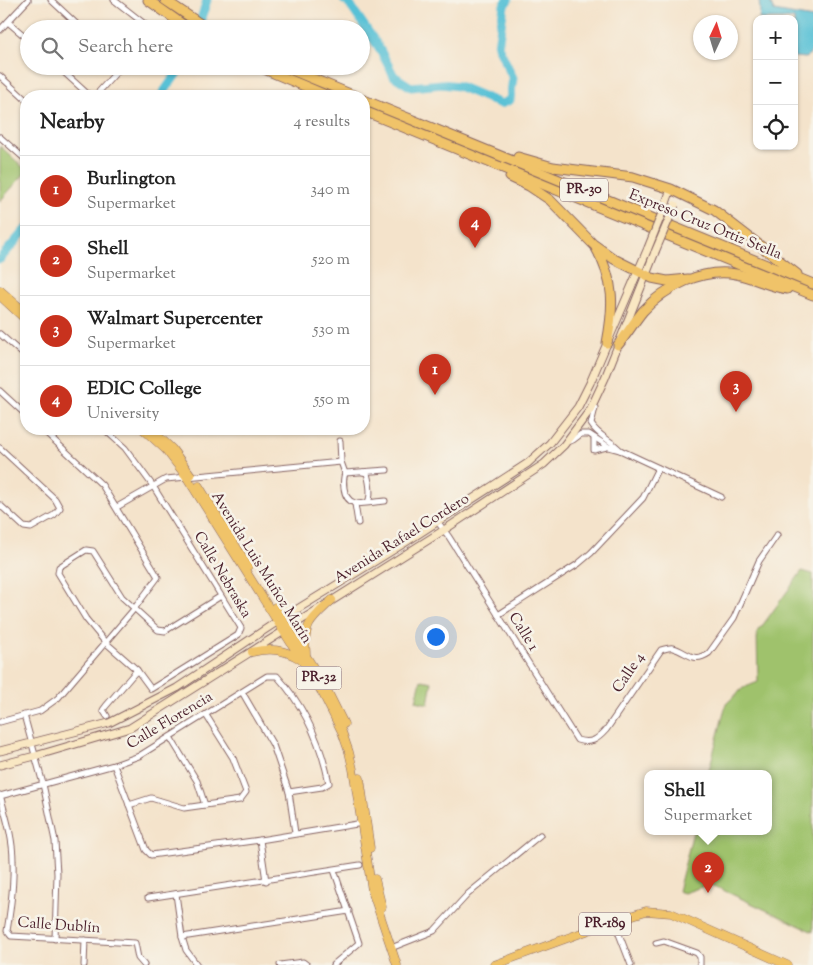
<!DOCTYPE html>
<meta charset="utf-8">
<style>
:root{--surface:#fff;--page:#f2f2f2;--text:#222;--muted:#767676;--line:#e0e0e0;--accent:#c8321e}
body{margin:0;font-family:"Sorts Mill Goudy",serif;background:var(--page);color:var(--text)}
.controls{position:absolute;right:15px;top:15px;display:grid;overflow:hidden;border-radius:10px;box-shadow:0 1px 4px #0004}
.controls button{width:45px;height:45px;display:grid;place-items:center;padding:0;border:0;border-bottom:1px solid var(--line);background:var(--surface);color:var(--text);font:25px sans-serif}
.compass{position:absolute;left:693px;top:15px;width:45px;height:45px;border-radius:50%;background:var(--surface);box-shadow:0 1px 4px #0004;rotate:4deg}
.you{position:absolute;left:435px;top:636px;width:18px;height:18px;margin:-12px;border:4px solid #fff;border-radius:50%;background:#1a73e8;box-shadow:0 0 0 8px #1a73e833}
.badge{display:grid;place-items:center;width:32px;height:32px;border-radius:50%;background:var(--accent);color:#fff;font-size:16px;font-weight:700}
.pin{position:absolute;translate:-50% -41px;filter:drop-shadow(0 1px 2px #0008)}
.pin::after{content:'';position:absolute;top:26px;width:18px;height:15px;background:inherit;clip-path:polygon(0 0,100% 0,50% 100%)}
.popup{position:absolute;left:644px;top:770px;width:128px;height:65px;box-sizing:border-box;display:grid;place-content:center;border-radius:10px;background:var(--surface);filter:drop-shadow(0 1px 4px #0005);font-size:16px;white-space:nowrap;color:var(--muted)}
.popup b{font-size:19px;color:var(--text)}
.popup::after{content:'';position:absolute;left:50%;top:100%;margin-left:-10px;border:10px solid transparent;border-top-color:var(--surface)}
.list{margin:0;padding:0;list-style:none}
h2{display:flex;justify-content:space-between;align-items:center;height:65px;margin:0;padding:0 20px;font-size:21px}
h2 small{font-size:16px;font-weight:400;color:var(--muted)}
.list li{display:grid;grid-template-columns:32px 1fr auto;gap:15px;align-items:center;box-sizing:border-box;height:70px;padding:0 20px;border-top:1px solid var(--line)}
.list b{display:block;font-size:19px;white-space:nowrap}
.list p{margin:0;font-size:16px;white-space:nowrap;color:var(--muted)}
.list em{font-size:16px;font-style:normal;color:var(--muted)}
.icon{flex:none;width:28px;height:28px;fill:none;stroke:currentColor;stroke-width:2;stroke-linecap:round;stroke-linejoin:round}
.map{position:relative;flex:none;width:813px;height:965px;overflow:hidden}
.search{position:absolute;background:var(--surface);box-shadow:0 1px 4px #0004;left:20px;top:20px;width:350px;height:55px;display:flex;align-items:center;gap:12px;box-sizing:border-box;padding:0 18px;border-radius:28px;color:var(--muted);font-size:19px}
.panel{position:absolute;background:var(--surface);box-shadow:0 1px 4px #0004;left:20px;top:90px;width:350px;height:345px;border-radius:20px}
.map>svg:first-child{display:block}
.green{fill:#9fc26c;stroke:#74704c}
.water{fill:#59c1d6;stroke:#527080}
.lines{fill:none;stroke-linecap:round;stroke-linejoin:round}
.river{stroke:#59c1d6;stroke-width:9}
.street-casing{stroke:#866463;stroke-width:7}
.secondary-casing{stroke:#866463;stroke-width:9}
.primary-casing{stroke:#866463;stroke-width:9}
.highway-casing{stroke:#866463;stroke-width:11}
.street{stroke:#fff;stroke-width:5}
.secondary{stroke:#f9e7c3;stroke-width:7}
.primary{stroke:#f0c369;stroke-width:8}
.highway{stroke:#f0c369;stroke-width:9}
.secondary-bridge-casing{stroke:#866463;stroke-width:9;stroke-linecap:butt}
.secondary-bridge{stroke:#f9e7c3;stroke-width:7}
.labels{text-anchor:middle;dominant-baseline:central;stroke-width:5;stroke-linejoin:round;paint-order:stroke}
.shield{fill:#f7f3e8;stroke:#7e5f64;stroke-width:1}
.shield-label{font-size:14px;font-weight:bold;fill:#4a1f2b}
.street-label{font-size:15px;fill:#4a1f2b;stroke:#f7f3e8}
</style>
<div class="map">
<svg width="813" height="965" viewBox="0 0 813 965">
<rect width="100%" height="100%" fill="#f7f3e8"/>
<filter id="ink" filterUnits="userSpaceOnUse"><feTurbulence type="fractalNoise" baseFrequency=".02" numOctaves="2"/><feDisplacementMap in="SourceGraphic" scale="10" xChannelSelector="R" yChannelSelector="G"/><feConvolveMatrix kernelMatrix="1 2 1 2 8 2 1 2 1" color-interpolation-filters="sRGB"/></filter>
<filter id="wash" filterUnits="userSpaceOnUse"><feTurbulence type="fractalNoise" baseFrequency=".0096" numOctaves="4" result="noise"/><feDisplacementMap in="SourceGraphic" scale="20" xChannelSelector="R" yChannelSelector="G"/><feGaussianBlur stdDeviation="1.12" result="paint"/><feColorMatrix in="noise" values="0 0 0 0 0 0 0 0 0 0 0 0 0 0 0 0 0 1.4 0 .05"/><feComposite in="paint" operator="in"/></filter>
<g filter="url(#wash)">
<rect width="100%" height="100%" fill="#f4e3cb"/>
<!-- green -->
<g class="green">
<path d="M0,146L26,170V172L0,201Z"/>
<path d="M802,571L813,574V932L710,884L684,893L678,891L693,832H768V774H708L726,704L743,688L758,682L757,633Z"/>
<path d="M421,680L432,682L428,704L416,701Z"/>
</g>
<!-- water -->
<path class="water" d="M759,0H769L774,11L813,18V50L806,58L794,57V19H759L760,11Z"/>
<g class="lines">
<!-- river -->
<g class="river">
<path d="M344,0L348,2L378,46L394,76L411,87L442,84L458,86L501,104L510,100L513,78L498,46L504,5L508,0"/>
<path d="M198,29L207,0"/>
<path d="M161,96L182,66"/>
<path d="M0,259L26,229"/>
</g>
</g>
</g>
<g filter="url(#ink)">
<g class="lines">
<!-- street casing -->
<g class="street-casing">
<g id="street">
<path d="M51,0L82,29"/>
<path d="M114,0L151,29"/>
<path d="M8,22L29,40"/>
<path d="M0,30L28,0"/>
<path d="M57,66L90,96"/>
<path d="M0,76L26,100"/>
<path d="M95,96L122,66"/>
<path d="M0,137L26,160"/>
<path d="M0,334L26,357"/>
<path d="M0,391L26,415"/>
<path d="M595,408L591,424C598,436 611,440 620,450"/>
<path d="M104,429L125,448L153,486L241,628L238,635L151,689L137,670L105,642L86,619L58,573L59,567L86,550L93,551L122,597L158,630L165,631L221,596"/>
<path d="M594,438V450L607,447"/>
<path d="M340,441L341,462L345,473C343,479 343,482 344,488C347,511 367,502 385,501"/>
<path d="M566,442L573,440L581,434H589L609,447L620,450L721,497"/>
<path d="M0,448L55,499L60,508L54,515L31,528L24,527L0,505"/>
<path d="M363,472L367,473C369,481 372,495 368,502"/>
<path d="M345,473L387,470"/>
<path d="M355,504L358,523"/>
<path d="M117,507L166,479L341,462"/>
<path d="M437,521L449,537L577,740C591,744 597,740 606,730L661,650C665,649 670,647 673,648C688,652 693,664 709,653L734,618L759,561L777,535"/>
<path d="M498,615L578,564L591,553L643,498L658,468"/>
<path d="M242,692L273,745L289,792L295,833"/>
<path d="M24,715L43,784L55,841L57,874L55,939"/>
<path d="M107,716L103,710L106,706L137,670"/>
<path d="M0,722L40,711L58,698L134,609L158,577L102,485L42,429"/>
<path d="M170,737L197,781L205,805"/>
<path d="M114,765L146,850L151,855L260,840L363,823"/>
<path d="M0,795C6,817 13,838 13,861C14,884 11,907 7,931L11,936L135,943L138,958L144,965"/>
<path d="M0,796L114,765L139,756L267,676H277C304,706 321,743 329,783L322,787L289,792"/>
<path d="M129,805L151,798L184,808L240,800L246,792L233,758L206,715"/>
<path d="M260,840L266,881"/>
<path d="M176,894L182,937L186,950L197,965"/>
<path d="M148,898L360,865"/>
<path d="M614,921L631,965"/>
<path d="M182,937L349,911"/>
<path d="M656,943L664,941L697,953L700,957V965"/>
<path d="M391,948L434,931L468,894L540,835"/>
<path d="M84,965L85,940"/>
<path d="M280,965L303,962L307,965"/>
<path d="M333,965L359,943L334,870"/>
</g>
</g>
<!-- secondary casing -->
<g class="secondary-casing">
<g id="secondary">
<path d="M666,203L671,189"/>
<path d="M0,751L109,723L177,688L278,621L406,542L528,463L550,443L578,407L590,383L648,248"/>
<path d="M0,765L35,756L130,728L444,530L544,464L564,445L590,410L605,378L655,252"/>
</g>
</g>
<!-- primary casing -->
<g class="primary-casing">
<g id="primary">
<path d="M0,290L26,313"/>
<path d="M0,296L26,320"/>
<path d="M143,429L166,450L186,476L323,694L342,732L349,752L353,769L372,891L397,965"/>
<path d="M151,429L172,449L191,475"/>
<path d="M199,486L248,566"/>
<path d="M275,607L313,667"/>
<path d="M252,652C270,648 284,649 300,659"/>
<path d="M306,654C303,624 311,620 332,600"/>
<path d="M328,692L344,724"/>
<path d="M360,778L370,848"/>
<path d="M375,879L382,907"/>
<path d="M494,965L614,921L646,911L671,913L787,965"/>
</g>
</g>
<!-- highway casing -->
<g class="highway-casing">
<g id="highway">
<path d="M148,0L189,29"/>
<path d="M165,0L208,29"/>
<path d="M257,66L328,96"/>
<path d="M282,66L355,96"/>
<path d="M364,100L813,284"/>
<path d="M364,111L813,295"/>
<path d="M518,157L553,167L633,177L671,189L714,210L797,274"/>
<path d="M510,177L529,186L550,200L593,244L614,259L652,278L667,281L688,279"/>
<path d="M596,248C615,282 614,306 607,343"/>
<path d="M618,345C627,334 634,322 643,311C665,287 702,268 736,274C753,277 770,287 787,289"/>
</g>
</g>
<!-- street -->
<use href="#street" class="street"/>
<!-- secondary -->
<use href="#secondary" class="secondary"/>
<!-- primary -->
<use href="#primary" class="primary"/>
<!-- highway -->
<use href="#highway" class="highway"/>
<!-- secondary-bridge casing -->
<g class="secondary-bridge-casing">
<g id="secondary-bridge">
<path d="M648,248L666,203"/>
<path d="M655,252L675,205"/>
</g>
</g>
<!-- secondary-bridge -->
<use href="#secondary-bridge" class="secondary-bridge"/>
</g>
</g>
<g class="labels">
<!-- shield labels -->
<g class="shield">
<rect x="560" y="178.5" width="48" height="23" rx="4"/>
<rect x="296.5" y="666.5" width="45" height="23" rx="4"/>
<rect x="579" y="912.5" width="52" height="23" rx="4"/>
</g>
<g class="shield-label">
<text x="584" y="190">PR-30</text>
<text x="319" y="678">PR-32</text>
<text x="605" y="924">PR-189</text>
</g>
<!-- street labels -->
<g class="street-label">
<text transform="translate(705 225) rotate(22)">Expreso Cruz Ortiz Stella</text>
<text transform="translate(402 539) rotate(-32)">Avenida Rafael Cordero</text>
<text transform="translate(261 568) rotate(58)">Avenida Luis Muñoz Marín</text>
<text transform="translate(222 575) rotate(59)">Calle Nebraska</text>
<text transform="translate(523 632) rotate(58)">Calle 1</text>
<text transform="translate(629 673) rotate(-56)">Calle 4</text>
<text transform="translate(170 721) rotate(-31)">Calle Florencia</text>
<text transform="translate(59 926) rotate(4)">Calle Dublín</text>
</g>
</g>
</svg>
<div class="controls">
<button>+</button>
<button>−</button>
<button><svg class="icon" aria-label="locate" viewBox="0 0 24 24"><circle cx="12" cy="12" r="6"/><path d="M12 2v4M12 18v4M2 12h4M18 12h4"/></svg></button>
</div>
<svg class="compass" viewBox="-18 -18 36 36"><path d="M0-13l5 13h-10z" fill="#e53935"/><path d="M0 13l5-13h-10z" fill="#767676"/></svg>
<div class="you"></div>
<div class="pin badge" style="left:435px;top:395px">1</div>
<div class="pin badge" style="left:708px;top:893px">2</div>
<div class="popup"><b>Shell</b>Supermarket</div>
<div class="pin badge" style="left:736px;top:412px">3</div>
<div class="pin badge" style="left:475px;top:248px">4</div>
<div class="search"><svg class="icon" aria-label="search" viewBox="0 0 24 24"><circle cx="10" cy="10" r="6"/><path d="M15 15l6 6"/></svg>Search here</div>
<section class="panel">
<h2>Nearby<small>4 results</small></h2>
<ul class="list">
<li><span class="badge">1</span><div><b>Burlington</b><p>Supermarket</p></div><em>340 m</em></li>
<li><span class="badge">2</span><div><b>Shell</b><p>Supermarket</p></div><em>520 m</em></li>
<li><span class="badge">3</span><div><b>Walmart Supercenter</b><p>Supermarket</p></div><em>530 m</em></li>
<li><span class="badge">4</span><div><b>EDIC College</b><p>University</p></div><em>550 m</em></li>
</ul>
</section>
</div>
